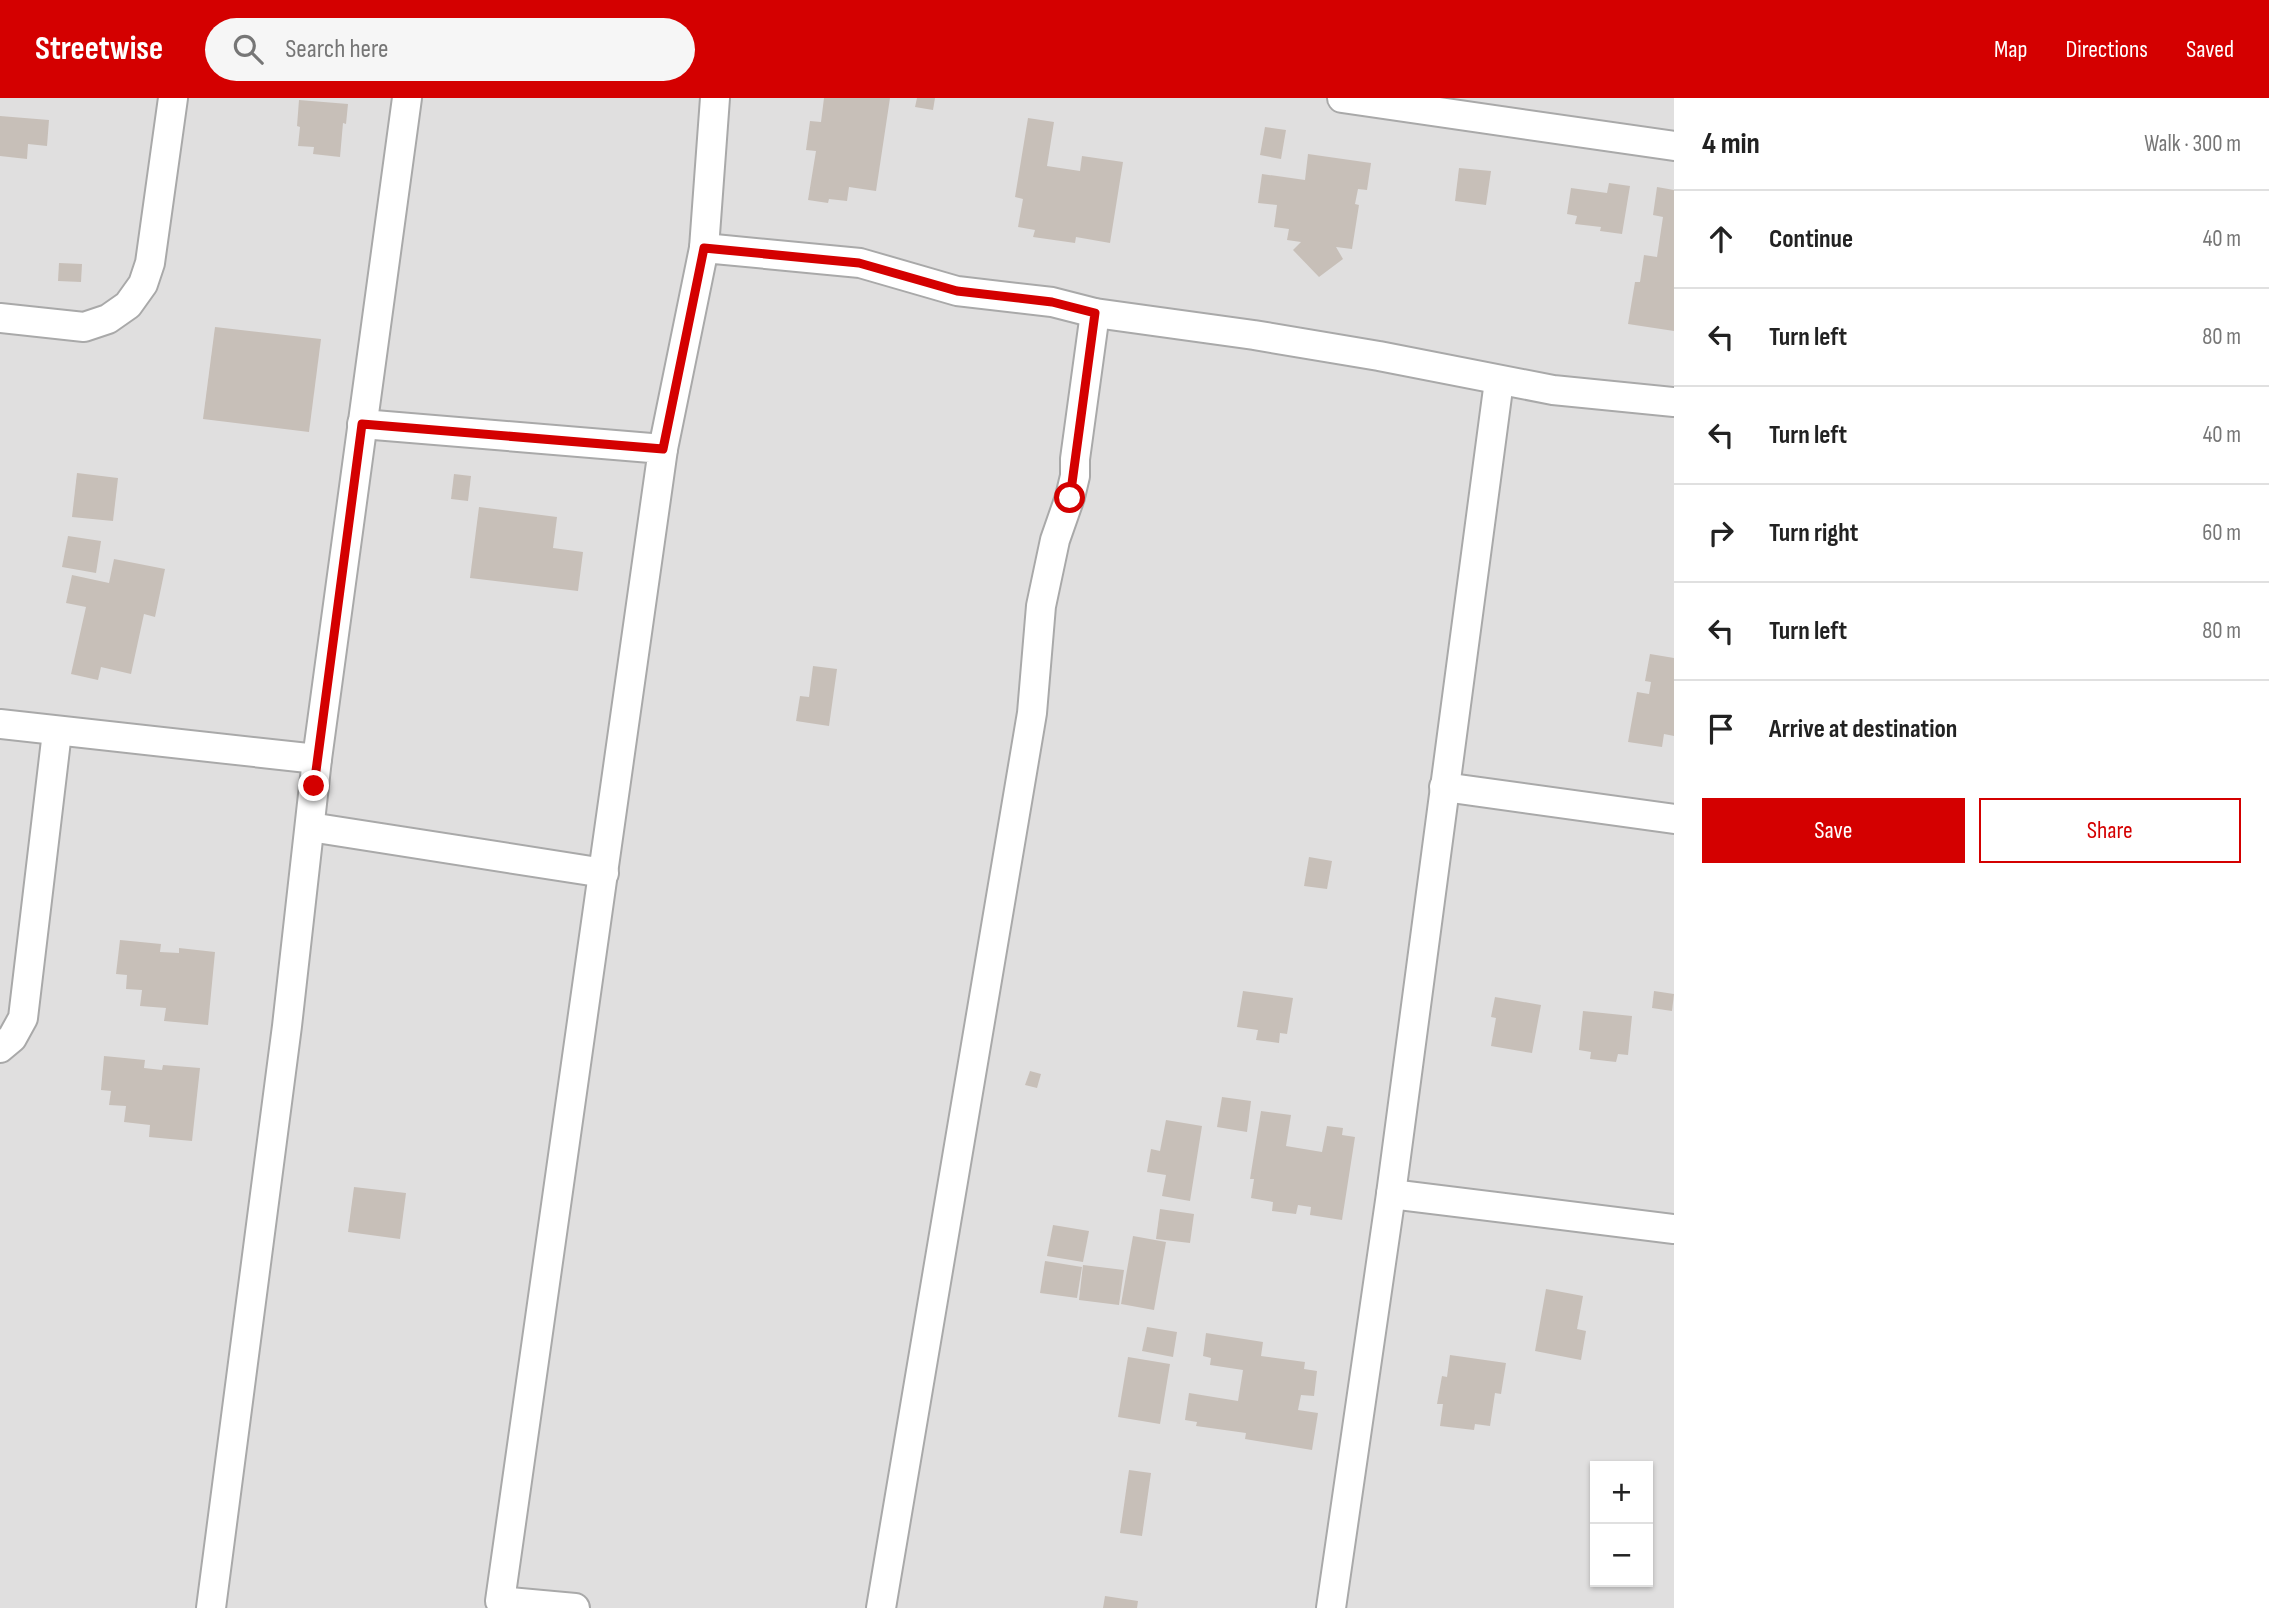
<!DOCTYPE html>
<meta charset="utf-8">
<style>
:root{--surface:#fff;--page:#f6f6f6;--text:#222;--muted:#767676;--line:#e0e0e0;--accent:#d40000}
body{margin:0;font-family:"Sofia Sans Condensed",sans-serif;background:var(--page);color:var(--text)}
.controls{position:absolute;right:21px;bottom:21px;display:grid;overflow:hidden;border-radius:0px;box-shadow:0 2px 5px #0004}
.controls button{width:63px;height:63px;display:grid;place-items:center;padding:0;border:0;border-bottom:2px solid var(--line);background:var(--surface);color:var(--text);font:35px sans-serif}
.stop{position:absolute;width:21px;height:21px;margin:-16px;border:5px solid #d40000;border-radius:50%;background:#fff}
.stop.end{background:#d40000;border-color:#fff;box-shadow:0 2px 7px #0008}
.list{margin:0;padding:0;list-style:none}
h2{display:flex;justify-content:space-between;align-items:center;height:91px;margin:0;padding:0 28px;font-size:30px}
h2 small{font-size:23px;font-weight:400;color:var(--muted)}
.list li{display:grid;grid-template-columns:46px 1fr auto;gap:21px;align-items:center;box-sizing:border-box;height:98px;padding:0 28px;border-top:2px solid var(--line)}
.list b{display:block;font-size:26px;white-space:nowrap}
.list em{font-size:23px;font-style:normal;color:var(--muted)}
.actions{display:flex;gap:14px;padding:21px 28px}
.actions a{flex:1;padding:16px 0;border:2px solid var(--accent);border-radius:0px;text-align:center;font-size:24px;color:var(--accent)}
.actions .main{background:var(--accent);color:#fff}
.icon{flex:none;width:38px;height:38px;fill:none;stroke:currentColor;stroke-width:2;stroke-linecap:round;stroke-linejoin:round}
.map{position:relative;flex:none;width:1674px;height:1510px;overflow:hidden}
header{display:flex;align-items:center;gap:42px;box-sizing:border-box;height:98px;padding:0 35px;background:var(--accent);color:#fff}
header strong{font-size:33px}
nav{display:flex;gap:38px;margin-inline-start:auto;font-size:24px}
.search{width:490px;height:63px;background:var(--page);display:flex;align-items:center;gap:18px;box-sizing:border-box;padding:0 24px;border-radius:38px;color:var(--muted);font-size:26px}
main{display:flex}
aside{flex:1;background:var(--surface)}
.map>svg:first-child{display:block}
.residential{fill:#e0dfdf;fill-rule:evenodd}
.building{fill:#c7bfb8}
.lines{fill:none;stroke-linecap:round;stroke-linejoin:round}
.minor-casing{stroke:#a9a9a9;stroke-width:32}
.minor{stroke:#fff;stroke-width:28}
.route{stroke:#d40000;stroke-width:9}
</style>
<header>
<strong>Streetwise</strong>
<div class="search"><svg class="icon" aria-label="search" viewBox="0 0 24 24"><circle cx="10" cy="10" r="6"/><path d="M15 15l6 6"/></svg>Search here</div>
<nav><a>Map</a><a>Directions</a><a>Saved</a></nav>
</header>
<main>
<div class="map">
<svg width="1674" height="1510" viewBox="0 0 1674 1510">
<rect width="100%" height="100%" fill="#f2efe9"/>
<!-- residential -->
<path class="residential" d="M0,0H1674V1510H0ZM1595,1368H1648V1484H1595Z"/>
<!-- building -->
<g class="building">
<path d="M824,0H890L876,93L849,89L847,103L829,101L828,105L808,102L816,53L806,52L810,23L821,24Z"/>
<path d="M917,0H935L933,12L915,9Z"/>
<path d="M299,2L348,6L346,26L343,25L340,59L313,56L314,49L298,48L300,29L297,28Z"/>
<path d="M0,18L49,22L47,48L28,46L27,61L0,58Z"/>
<path d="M1028,20L1054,24L1047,68L1080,73L1082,58L1123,64L1110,145L1076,139L1075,145L1033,139L1035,132L1018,129L1023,101L1015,99Z"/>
<path d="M1265,29L1286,32L1281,61L1260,57Z"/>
<path d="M1308,56L1371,65L1367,92L1358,91L1355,106L1359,107L1352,151L1336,149L1343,161L1319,179L1293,152L1301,144L1287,142L1289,131L1274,129L1277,107L1258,105L1262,76L1305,82Z"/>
<path d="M1459,70L1491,73L1486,107L1455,103Z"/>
<path d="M1609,85L1630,88L1622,136L1600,133L1601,129L1575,126L1577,118L1567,116L1571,90L1607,95Z"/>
<path d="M1657,89L1674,92V233L1628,226L1635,184H1640L1644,157L1657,159L1663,119L1653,117Z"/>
<path d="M59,165L82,166L81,184L58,183Z"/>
<path d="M215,229L321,241L309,334L203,321Z"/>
<path d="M77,375L118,380L113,423L72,419Z"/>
<path d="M454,376L471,378L468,403L451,401Z"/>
<path d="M479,409L557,419L553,450L583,454L578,493L470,480Z"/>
<path d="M68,438L101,443L96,475L62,469Z"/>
<path d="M114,461L165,471L155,519L144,516L131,576L101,569L98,582L71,576L86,509L66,505L72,477L109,485Z"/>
<path d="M1650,556L1674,560V638L1664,636L1662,649L1628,644L1637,594L1649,596L1651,584L1645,583Z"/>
<path d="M813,568L837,571L829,628L796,623L800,598L809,599Z"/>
<path d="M1309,759L1332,763L1327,791L1304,788Z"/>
<path d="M120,842L161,846L160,854L179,855V850L215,854L208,927L164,923L166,910L140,908L142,892L126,891L127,877L116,876Z"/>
<path d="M1243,893L1293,900L1287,936L1280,935L1279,945L1256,942L1258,932L1237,929Z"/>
<path d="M1654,893L1674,896L1672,913L1652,910Z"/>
<path d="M1495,899L1541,907L1532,955L1491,948L1496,920L1491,919Z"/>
<path d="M1583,913L1632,918L1628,957L1618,956L1616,964L1590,961L1591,954L1579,952Z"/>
<path d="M104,958L145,962L144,970L162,972L163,967L200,970L192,1043L149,1039L150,1027L124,1024L126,1008L109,1007L111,993L101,992Z"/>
<path d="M1030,973L1041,976L1037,990L1025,987Z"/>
<path d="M1222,999L1251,1003L1247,1034L1217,1029Z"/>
<path d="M1261,1013L1291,1017L1286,1048L1322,1054L1327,1028L1343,1030L1342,1037L1355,1039L1342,1122L1310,1117L1311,1109L1298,1107L1296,1116L1272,1113L1273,1104L1251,1100L1254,1081H1250Z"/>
<path d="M1166,1022L1202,1028L1190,1103L1162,1098L1166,1077L1147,1074L1151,1051L1160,1053Z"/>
<path d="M354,1089L406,1095L400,1141L348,1134Z"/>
<path d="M1160,1111L1194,1116L1190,1145L1156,1141Z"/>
<path d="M1053,1127L1089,1133L1083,1164L1047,1158Z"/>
<path d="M1133,1138L1166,1144L1154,1212L1121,1206Z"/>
<path d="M1045,1163L1082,1169L1077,1200L1040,1195Z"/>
<path d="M1083,1167L1124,1172L1119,1207L1079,1202Z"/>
<path d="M1546,1191L1583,1198L1577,1231L1586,1233L1581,1262L1535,1253Z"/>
<path d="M1147,1229L1177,1234L1173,1259L1142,1253Z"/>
<path d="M1206,1235L1263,1244L1261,1258L1305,1264L1304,1271L1317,1273L1314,1298L1301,1297L1298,1312L1318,1315L1312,1352L1245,1341L1246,1335L1196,1328L1197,1324L1185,1322L1189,1295L1238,1303L1243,1272L1210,1267L1211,1260L1203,1258Z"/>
<path d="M1450,1257L1506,1265L1501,1296L1495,1295L1490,1328L1475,1326L1474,1332L1440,1328L1443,1306H1437L1442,1278L1447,1279Z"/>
<path d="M1128,1259L1170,1266L1160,1326L1118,1319Z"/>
<path d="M1129,1372L1151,1375L1142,1438L1120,1435Z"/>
<path d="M1105,1498L1138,1503L1137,1510H1103Z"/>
</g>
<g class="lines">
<!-- minor casing -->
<g class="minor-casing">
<g id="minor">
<path d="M1342,0L1674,48"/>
<path d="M704,150L715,0"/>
<path d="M0,220L84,229L108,221L128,207L143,186L150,165L173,0"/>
<path d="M362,326L663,351L500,1503L575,1510"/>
<path d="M663,351L704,150L860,165L957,193L1052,204L1095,215L1254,237L1379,258L1553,292L1674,304"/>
<path d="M0,626L317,661"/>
<path d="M1444,689L1674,721"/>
<path d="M310,729L604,775"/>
<path d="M0,950L12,940L23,920L57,634"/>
<path d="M1391,1096L1674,1131"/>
<path d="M211,1510L287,928L317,661L407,0"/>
<path d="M881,1510L1032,615L1041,508L1055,442L1070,399L1075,378V361L1095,215"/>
<path d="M1331,1510L1391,1096L1499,283"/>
</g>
</g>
<!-- minor -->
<use href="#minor" class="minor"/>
</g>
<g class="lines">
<!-- route -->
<path class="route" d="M314,688L362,326L663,351L704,150L859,165L957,193L1052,204L1095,215L1070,400"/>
</g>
</svg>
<div class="controls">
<button>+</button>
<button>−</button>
</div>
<div class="stop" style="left:1070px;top:400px"></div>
<div class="stop end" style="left:314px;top:688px"></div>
</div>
<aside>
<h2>4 min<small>Walk · 300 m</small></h2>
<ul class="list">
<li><svg class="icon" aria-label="ahead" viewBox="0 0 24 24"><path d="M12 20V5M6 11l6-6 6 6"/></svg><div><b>Continue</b></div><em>40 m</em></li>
<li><svg class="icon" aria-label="left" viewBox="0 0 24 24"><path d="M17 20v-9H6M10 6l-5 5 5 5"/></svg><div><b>Turn left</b></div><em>80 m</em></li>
<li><svg class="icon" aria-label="left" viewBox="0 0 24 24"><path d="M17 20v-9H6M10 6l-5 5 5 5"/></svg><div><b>Turn left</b></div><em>40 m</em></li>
<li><svg class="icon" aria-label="right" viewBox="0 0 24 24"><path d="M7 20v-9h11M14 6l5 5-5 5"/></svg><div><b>Turn right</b></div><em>60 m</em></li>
<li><svg class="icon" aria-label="left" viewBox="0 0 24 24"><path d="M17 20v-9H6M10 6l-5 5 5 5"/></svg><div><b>Turn left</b></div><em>80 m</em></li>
<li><svg class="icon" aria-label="arrive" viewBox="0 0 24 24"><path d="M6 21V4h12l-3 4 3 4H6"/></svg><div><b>Arrive at destination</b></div></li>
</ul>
<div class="actions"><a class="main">Save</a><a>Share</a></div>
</aside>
</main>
